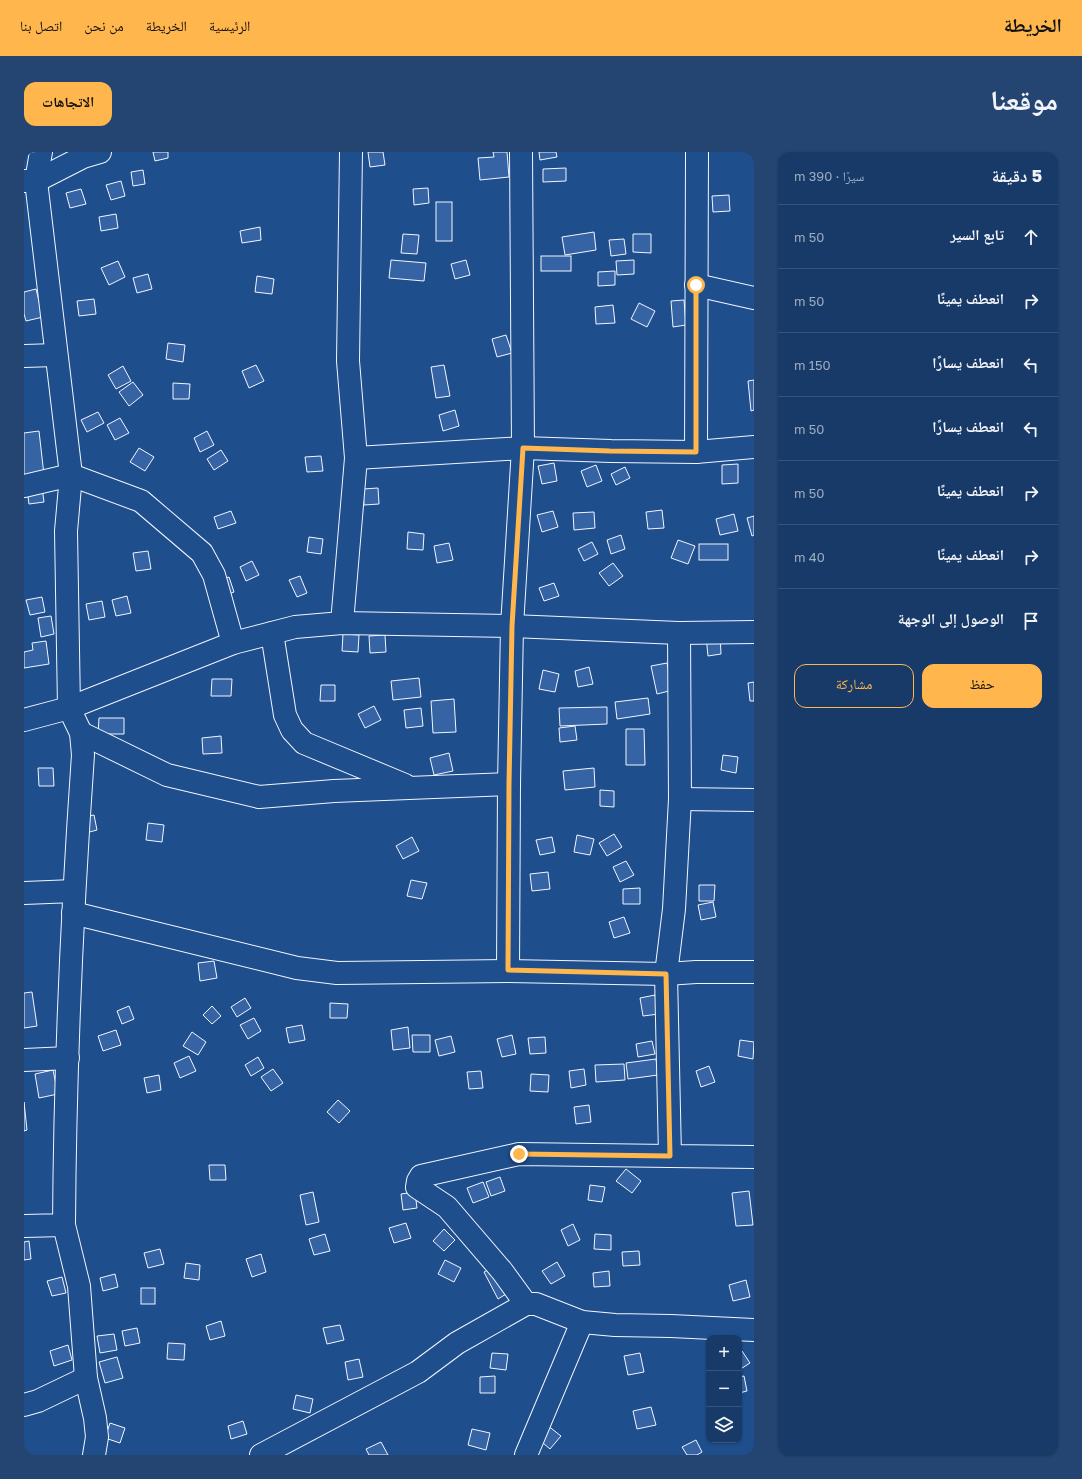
<!DOCTYPE html>
<html lang="ar">
<meta charset="utf-8">
<style>
:root{--surface:#173a69;--page:#244571;--text:#f1f3f6;--muted:#9eadc0;--line:#36547d;--accent:#ffb74d}
body{margin:0;font-family:"Golos Text","Noto Naskh Arabic",sans-serif;background:var(--page);color:var(--text);direction:rtl}
.controls{position:absolute;right:12px;bottom:12px;display:grid;overflow:hidden;border-radius:8px;box-shadow:0 1px 3px #0004}
.controls button{width:36px;height:36px;display:grid;place-items:center;padding:0;border:0;border-bottom:1px solid var(--line);background:var(--surface);color:var(--text);font:20px sans-serif}
.stop{position:absolute;width:12px;height:12px;margin:-9px;border:3px solid #ffb74d;border-radius:50%;background:#fff}
.stop.end{background:#ffb74d;border-color:#fff;box-shadow:0 1px 4px #0008}
.list{margin:0;padding:0;list-style:none}
h2{display:flex;justify-content:space-between;align-items:center;height:52px;margin:0;padding:0 16px;font-size:17px}
h2 small{font-size:13px;font-weight:400;color:var(--muted)}
.list li{display:grid;grid-template-columns:26px 1fr auto;gap:12px;align-items:center;box-sizing:border-box;height:64px;padding:0 16px;border-top:1px solid var(--line)}
.list b{display:block;font-size:15px;white-space:nowrap}
.list em{font-size:13px;font-style:normal;color:var(--muted)}
.actions{display:flex;gap:8px;padding:12px 16px}
.actions a{flex:1;padding:9px 0;border:1px solid var(--accent);border-radius:12px;text-align:center;font-size:14px;color:var(--accent)}
.actions .main{background:var(--accent);color:#111}
.icon{flex:none;width:22px;height:22px;fill:none;stroke:currentColor;stroke-width:2;stroke-linecap:round;stroke-linejoin:round}
.map{position:relative;flex:none;width:730px;height:1303px;overflow:hidden;direction:ltr;border-radius:12px}
header{display:flex;align-items:center;gap:24px;box-sizing:border-box;height:56px;padding:0 20px;background:var(--accent);color:#111}
header strong{font-size:19px}
nav{display:flex;gap:22px;margin-inline-start:auto;font-size:14px}
.intro{display:flex;align-items:center;justify-content:space-between;box-sizing:border-box;height:96px;padding:0 24px}
h1{margin:0;font-size:28px}
.button{padding:10px 18px;border-radius:12px;background:var(--accent);color:#111;font-size:14px;font-weight:700}
main{display:flex;gap:24px;padding:0 24px}
aside{flex:1;background:var(--surface);border-radius:12px;box-shadow:0 1px 3px #0004}
.map>svg:first-child{display:block}
.building{fill:#3563a3;stroke:#f2f6ff}
.lines{fill:none;stroke-linecap:round;stroke-linejoin:round}
.minor-casing{stroke:#f2f6ff;stroke-width:24}
.minor{stroke:#1f4e8c;stroke-width:22}
.route{stroke:#ffb74d;stroke-width:5}
</style>
<header>
<strong>الخريطة</strong>
<nav><a>الرئيسية</a><a>الخريطة</a><a>من نحن</a><a>اتصل بنا</a></nav>
</header>
<div class="intro"><h1>موقعنا</h1><a class="button">الاتجاهات</a></div>
<main>
<aside>
<h2>5 دقيقة<small>سيرًا · 390 m</small></h2>
<ul class="list">
<li><svg class="icon" aria-label="ahead" viewBox="0 0 24 24"><path d="M12 20V5M6 11l6-6 6 6"/></svg><div><b>تابع السير</b></div><em>50 m</em></li>
<li><svg class="icon" aria-label="right" viewBox="0 0 24 24"><path d="M7 20v-9h11M14 6l5 5-5 5"/></svg><div><b>انعطف يمينًا</b></div><em>50 m</em></li>
<li><svg class="icon" aria-label="left" viewBox="0 0 24 24"><path d="M17 20v-9H6M10 6l-5 5 5 5"/></svg><div><b>انعطف يسارًا</b></div><em>150 m</em></li>
<li><svg class="icon" aria-label="left" viewBox="0 0 24 24"><path d="M17 20v-9H6M10 6l-5 5 5 5"/></svg><div><b>انعطف يسارًا</b></div><em>50 m</em></li>
<li><svg class="icon" aria-label="right" viewBox="0 0 24 24"><path d="M7 20v-9h11M14 6l5 5-5 5"/></svg><div><b>انعطف يمينًا</b></div><em>50 m</em></li>
<li><svg class="icon" aria-label="right" viewBox="0 0 24 24"><path d="M7 20v-9h11M14 6l5 5-5 5"/></svg><div><b>انعطف يمينًا</b></div><em>40 m</em></li>
<li><svg class="icon" aria-label="arrive" viewBox="0 0 24 24"><path d="M6 21V4h12l-3 4 3 4H6"/></svg><div><b>الوصول إلى الوجهة</b></div></li>
</ul>
<div class="actions"><a class="main">حفظ</a><a>مشاركة</a></div>
</aside>
<div class="map">
<svg width="730" height="1303" viewBox="0 0 730 1303">
<rect width="100%" height="100%" fill="#1f4e8c"/>
<!-- building -->
<g class="building">
<path d="M129,0H144V6L131,9Z"/>
<path d="M344,0H359L361,13L346,15Z"/>
<path d="M469,0H483L485,25L456,28L454,6L470,5Z"/>
<path d="M515,0H532L533,5L516,8Z"/>
<path d="M542,16V29L519,30V17Z"/>
<path d="M119,18L121,32L109,34L107,20Z"/>
<path d="M97,29L101,44L87,48L82,33Z"/>
<path d="M404,36L405,51L390,53L389,37Z"/>
<path d="M57,37L62,52L46,56L42,41Z"/>
<path d="M705,43L706,59L689,60L688,44Z"/>
<rect x="412" y="50" width="16" height="39"/>
<path d="M92,62L94,76L77,79L75,65Z"/>
<path d="M236,75L237,88L218,91L216,79Z"/>
<path d="M570,80L572,98L541,103L538,85Z"/>
<path d="M379,82L395,83L393,102L377,101Z"/>
<path d="M609,82H627V101L609,100Z"/>
<path d="M600,87L602,102L587,104L585,88Z"/>
<rect x="517" y="104" width="30" height="15"/>
<path d="M367,108L402,111L400,129L365,126Z"/>
<path d="M442,108L446,123L431,127L427,112Z"/>
<path d="M610,108V122L593,123L592,109Z"/>
<path d="M94,109L101,125L85,133L77,116Z"/>
<path d="M591,119V133L574,134V120Z"/>
<path d="M124,122L128,137L113,141L109,126Z"/>
<path d="M233,124L250,127L248,142L231,140Z"/>
<path d="M12,137L19,165L2,169L0,162V140Z"/>
<path d="M70,147L72,162L55,164L53,149Z"/>
<path d="M660,148L662,173L649,175L647,149Z"/>
<path d="M615,151L631,159L623,175L607,167Z"/>
<path d="M589,153L591,171L572,172L571,155Z"/>
<path d="M482,183L488,201L473,205L468,187Z"/>
<path d="M144,191L161,193L159,210L142,207Z"/>
<path d="M232,213L240,229L225,236L218,219Z"/>
<path d="M420,213L426,244L412,246L407,215Z"/>
<path d="M99,214L107,229L92,237L84,223Z"/>
<path d="M730,228V258L727,259L724,229Z"/>
<path d="M109,230L119,243L105,254L95,240Z"/>
<path d="M149,231L166,232L165,247H149Z"/>
<path d="M431,258L435,274L419,279L415,263Z"/>
<path d="M74,260L80,271L63,280L57,268Z"/>
<path d="M96,266L105,281L91,288L83,273Z"/>
<path d="M15,279L20,323L0,325V281Z"/>
<path d="M183,279L190,293L176,300L170,286Z"/>
<path d="M115,296L130,305L121,319L106,310Z"/>
<path d="M197,298L204,309L190,318L183,307Z"/>
<path d="M297,304L299,319L283,320L281,305Z"/>
<path d="M530,311L533,329L518,332L514,314Z"/>
<path d="M714,312V331L698,332V313Z"/>
<path d="M572,313L578,329L563,335L557,319Z"/>
<path d="M601,315L606,326L592,333L587,322Z"/>
<path d="M18,335L20,350L5,352L3,337Z"/>
<path d="M354,336L355,352L340,353L339,337Z"/>
<path d="M638,358L640,376L624,377L622,360Z"/>
<path d="M207,359L212,371L194,377L190,365Z"/>
<path d="M529,359L534,375L518,380L513,363Z"/>
<path d="M570,360L571,376L550,378L549,361Z"/>
<path d="M710,362L714,379L696,383L692,367Z"/>
<path d="M730,364V383L728,384L723,366Z"/>
<path d="M384,380L400,382L399,398L383,397Z"/>
<path d="M597,383L601,397L587,402L583,388Z"/>
<path d="M285,385L299,387L297,402L283,400Z"/>
<path d="M654,388L671,394L664,412L647,406Z"/>
<path d="M568,390L574,402L560,409L554,397Z"/>
<path d="M425,391L429,408L413,411L410,394Z"/>
<rect x="675" y="392" width="29" height="16"/>
<path d="M124,399L127,417L112,419L109,401Z"/>
<path d="M228,409L235,423L222,429L216,415Z"/>
<path d="M589,411L599,424L585,434L575,421Z"/>
<path d="M276,424L283,441L273,445L265,428Z"/>
<path d="M205,425L210,440L195,446L190,430Z"/>
<path d="M530,431L535,444L520,449L515,436Z"/>
<path d="M103,444L107,461L92,464L88,448Z"/>
<path d="M18,445L21,460L6,463L2,448Z"/>
<path d="M78,449L81,465L65,468L62,452Z"/>
<path d="M27,464L30,482L17,485L14,466Z"/>
<path d="M319,482L335,483L334,500L318,499Z"/>
<path d="M361,483L362,500L346,501L345,484Z"/>
<path d="M696,483L697,502L684,504L682,484Z"/>
<path d="M22,489L25,512L0,516V500L9,498L8,491Z"/>
<path d="M643,511L649,538L633,542L627,514Z"/>
<path d="M565,515L569,532L554,535L551,519Z"/>
<path d="M519,518L535,522L531,540L515,537Z"/>
<path d="M395,526L397,545L369,548L367,529Z"/>
<path d="M188,527H208L207,544H187Z"/>
<path d="M730,530V549H726L724,531Z"/>
<path d="M297,533H311V549H296Z"/>
<path d="M624,546L626,562L593,567L591,550Z"/>
<path d="M430,547L432,580L409,581L407,549Z"/>
<path d="M350,554L357,568L341,576L334,562Z"/>
<path d="M583,555V572L536,574L535,556Z"/>
<path d="M397,556L399,574L382,576L380,558Z"/>
<path d="M75,566H100V582H74Z"/>
<path d="M551,574L553,588L536,590L535,576Z"/>
<path d="M602,577H620L621,613H602Z"/>
<path d="M197,584L198,601L179,602L178,586Z"/>
<path d="M425,601L429,619L410,623L406,606Z"/>
<path d="M699,603L714,605L712,621L697,618Z"/>
<path d="M14,616H29L30,634H15Z"/>
<path d="M570,616L571,635L541,638L539,619Z"/>
<path d="M576,638L590,639V655L576,654Z"/>
<path d="M70,663L73,678L58,682L55,666Z"/>
<path d="M124,671L140,673L138,690L122,688Z"/>
<path d="M590,682L598,695L583,704L575,691Z"/>
<path d="M553,683L570,687L566,703L550,700Z"/>
<path d="M388,685L395,699L379,707L372,694Z"/>
<path d="M528,685L531,700L516,703L512,688Z"/>
<path d="M602,709L610,723L596,730L589,715Z"/>
<path d="M524,720L526,737L508,739L506,722Z"/>
<path d="M387,728L403,731L398,747L383,744Z"/>
<path d="M675,733H691L690,749H675Z"/>
<path d="M616,736V752H599V737Z"/>
<path d="M689,750L692,765L677,768L674,753Z"/>
<path d="M600,765L606,781L590,786L585,770Z"/>
<path d="M190,809L193,826L176,829L174,811Z"/>
<path d="M8,840L13,874L0,876V841Z"/>
<path d="M631,843L635,862L619,864L616,846Z"/>
<path d="M221,846L227,856L213,865L207,855Z"/>
<path d="M306,851L324,852L323,866H306Z"/>
<path d="M105,854L110,867L98,872L93,859Z"/>
<path d="M188,854L197,864L188,872L179,863Z"/>
<path d="M230,866L237,879L224,887L216,873Z"/>
<path d="M278,873L281,888L265,891L262,876Z"/>
<path d="M384,875L386,896L369,898L367,878Z"/>
<path d="M92,878L97,893L79,899L74,884Z"/>
<path d="M168,880L182,890L174,903L159,894Z"/>
<path d="M388,883H406V900H389Z"/>
<path d="M488,883L492,902L478,905L473,887Z"/>
<path d="M427,884L431,900L415,904L411,888Z"/>
<path d="M521,885L522,901L506,902L504,886Z"/>
<path d="M716,888L730,890L729,907L714,904Z"/>
<path d="M628,889L631,902L614,905L612,892Z"/>
<path d="M165,904L172,919L156,926L150,911Z"/>
<path d="M234,905L240,916L227,924L221,913Z"/>
<path d="M632,907L634,923L604,927L602,911Z"/>
<path d="M600,912L601,928L572,930L571,913Z"/>
<path d="M685,914L691,930L677,935L672,919Z"/>
<path d="M249,917L259,931L247,939L237,925Z"/>
<path d="M560,917L562,933L547,936L545,919Z"/>
<path d="M29,918L34,942L15,946L11,922Z"/>
<path d="M457,919L459,936L445,937L443,920Z"/>
<path d="M507,922L525,923L524,940L506,939Z"/>
<path d="M135,923L137,938L123,941L120,926Z"/>
<path d="M314,948L326,959L315,971L303,960Z"/>
<path d="M0,950L3,978L0,979Z"/>
<path d="M565,953L567,970L552,972L550,955Z"/>
<path d="M185,1013H201L202,1028H186Z"/>
<path d="M602,1017L617,1029L608,1041L592,1029Z"/>
<path d="M476,1025L481,1039L467,1044L462,1030Z"/>
<path d="M459,1030L465,1045L449,1051L443,1036Z"/>
<path d="M566,1033L581,1035L578,1050L564,1048Z"/>
<path d="M725,1039L729,1073L712,1074L708,1041Z"/>
<path d="M289,1040L295,1070L282,1073L276,1043Z"/>
<path d="M391,1040L393,1056L379,1058L377,1042Z"/>
<path d="M382,1071L387,1086L370,1091L365,1076Z"/>
<path d="M549,1072L556,1088L544,1094L537,1078Z"/>
<path d="M420,1077L431,1088L420,1099L409,1089Z"/>
<path d="M301,1082L306,1099L290,1103L285,1087Z"/>
<path d="M571,1082L587,1083V1098L570,1097Z"/>
<path d="M5,1089L7,1107L0,1108V1090Z"/>
<path d="M136,1097L140,1112L124,1116L120,1101Z"/>
<path d="M615,1099L616,1113L599,1114L598,1100Z"/>
<path d="M237,1102L242,1120L228,1125L222,1107Z"/>
<path d="M421,1108L437,1116L430,1130L414,1122Z"/>
<path d="M533,1110L541,1124L527,1132L518,1119Z"/>
<path d="M162,1111L176,1113L175,1128L160,1126Z"/>
<path d="M473,1113L487,1139L474,1147L460,1120Z"/>
<path d="M585,1119L586,1134L570,1135L569,1121Z"/>
<path d="M91,1122L94,1135L79,1139L76,1126Z"/>
<path d="M38,1125L42,1141L28,1144L23,1129Z"/>
<path d="M722,1128L726,1145L709,1149L705,1133Z"/>
<rect x="117" y="1136" width="14" height="16"/>
<path d="M197,1169L201,1184L186,1188L182,1174Z"/>
<path d="M316,1173L320,1188L303,1192L299,1176Z"/>
<path d="M113,1176L116,1191L101,1194L98,1179Z"/>
<path d="M90,1182L93,1198L76,1201L73,1184Z"/>
<path d="M144,1191L161,1192L160,1208L143,1207Z"/>
<path d="M44,1193L48,1208L30,1214L26,1199Z"/>
<path d="M718,1199L726,1211L715,1218V1201Z"/>
<path d="M468,1201L484,1202L482,1218L466,1216Z"/>
<path d="M616,1201L620,1220L604,1223L600,1204Z"/>
<path d="M93,1205L99,1226L81,1231L75,1210Z"/>
<path d="M335,1207L339,1225L324,1228L321,1210Z"/>
<path d="M471,1224V1241H456V1225Z"/>
<path d="M720,1224L723,1239L715,1241V1225Z"/>
<path d="M272,1243L289,1247L286,1261L269,1257Z"/>
<path d="M627,1255L632,1273L613,1277L609,1259Z"/>
<path d="M219,1269L223,1282L207,1287L204,1274Z"/>
<path d="M86,1271L101,1276L96,1291L81,1286Z"/>
<path d="M523,1273L537,1284L526,1297L512,1285Z"/>
<path d="M448,1277L466,1281L462,1298L444,1293Z"/>
<path d="M672,1288L678,1300L673,1303H663L658,1295Z"/>
<path d="M357,1290L364,1303H345L342,1297Z"/>
</g>
<g class="lines">
<!-- minor casing -->
<g class="minor-casing">
<g id="minor">
<path d="M1,29H12L59,5L76,0"/>
<path d="M672,133L730,146"/>
<path d="M0,204L32,203"/>
<path d="M672,300L673,0"/>
<path d="M332,306L499,296L587,299L672,300L730,295"/>
<path d="M0,334L47,323L117,349L178,401L190,423L209,491"/>
<path d="M318,471L332,306L324,209L327,0"/>
<path d="M248,481L261,563L268,578L280,591L381,633"/>
<path d="M655,481L656,647L650,757L642,822L646,1004L730,1005"/>
<path d="M0,568L45,556L209,491L271,475L318,471L488,474L655,481L730,480"/>
<path d="M57,581L143,623L235,645L310,639L485,632"/>
<path d="M656,647L730,648"/>
<path d="M0,741L50,739"/>
<path d="M49,761L273,816L313,821L484,819L642,822L672,820H730"/>
<path d="M484,819L485,632L488,474L499,296L497,0"/>
<path d="M0,908L44,906"/>
<path d="M40,1073L55,1134L62,1226L71,1266L73,1285L70,1303"/>
<path d="M0,1074L40,1073C41,916 48,759 59,603L57,581L45,556L42,379L47,323L12,29L17,0"/>
<path d="M502,1152L478,1119L423,1055L393,1035L394,1029L397,1024L495,1002L646,1004"/>
<path d="M0,1253L14,1249L62,1226"/>
<path d="M237,1303L394,1220L433,1191L502,1152H512L558,1170L591,1173L647,1174L730,1178"/>
<path d="M502,1303L558,1170"/>
</g>
</g>
<!-- minor -->
<use href="#minor" class="minor"/>
</g>
<g class="lines">
<!-- route -->
<path class="route" d="M495,1002L646,1004L642,822L484,818L485,632L488,474L499,296L586,299L672,300V133"/>
</g>
</svg>
<div class="controls">
<button>+</button>
<button>−</button>
<button><svg class="icon" aria-label="layers" viewBox="0 0 24 24"><path d="M12 4l9 5-9 5-9-5zM3 14l9 5 9-5"/></svg></button>
</div>
<div class="stop" style="left:672px;top:133px"></div>
<div class="stop end" style="left:495px;top:1002px"></div>
</div>
</main>
